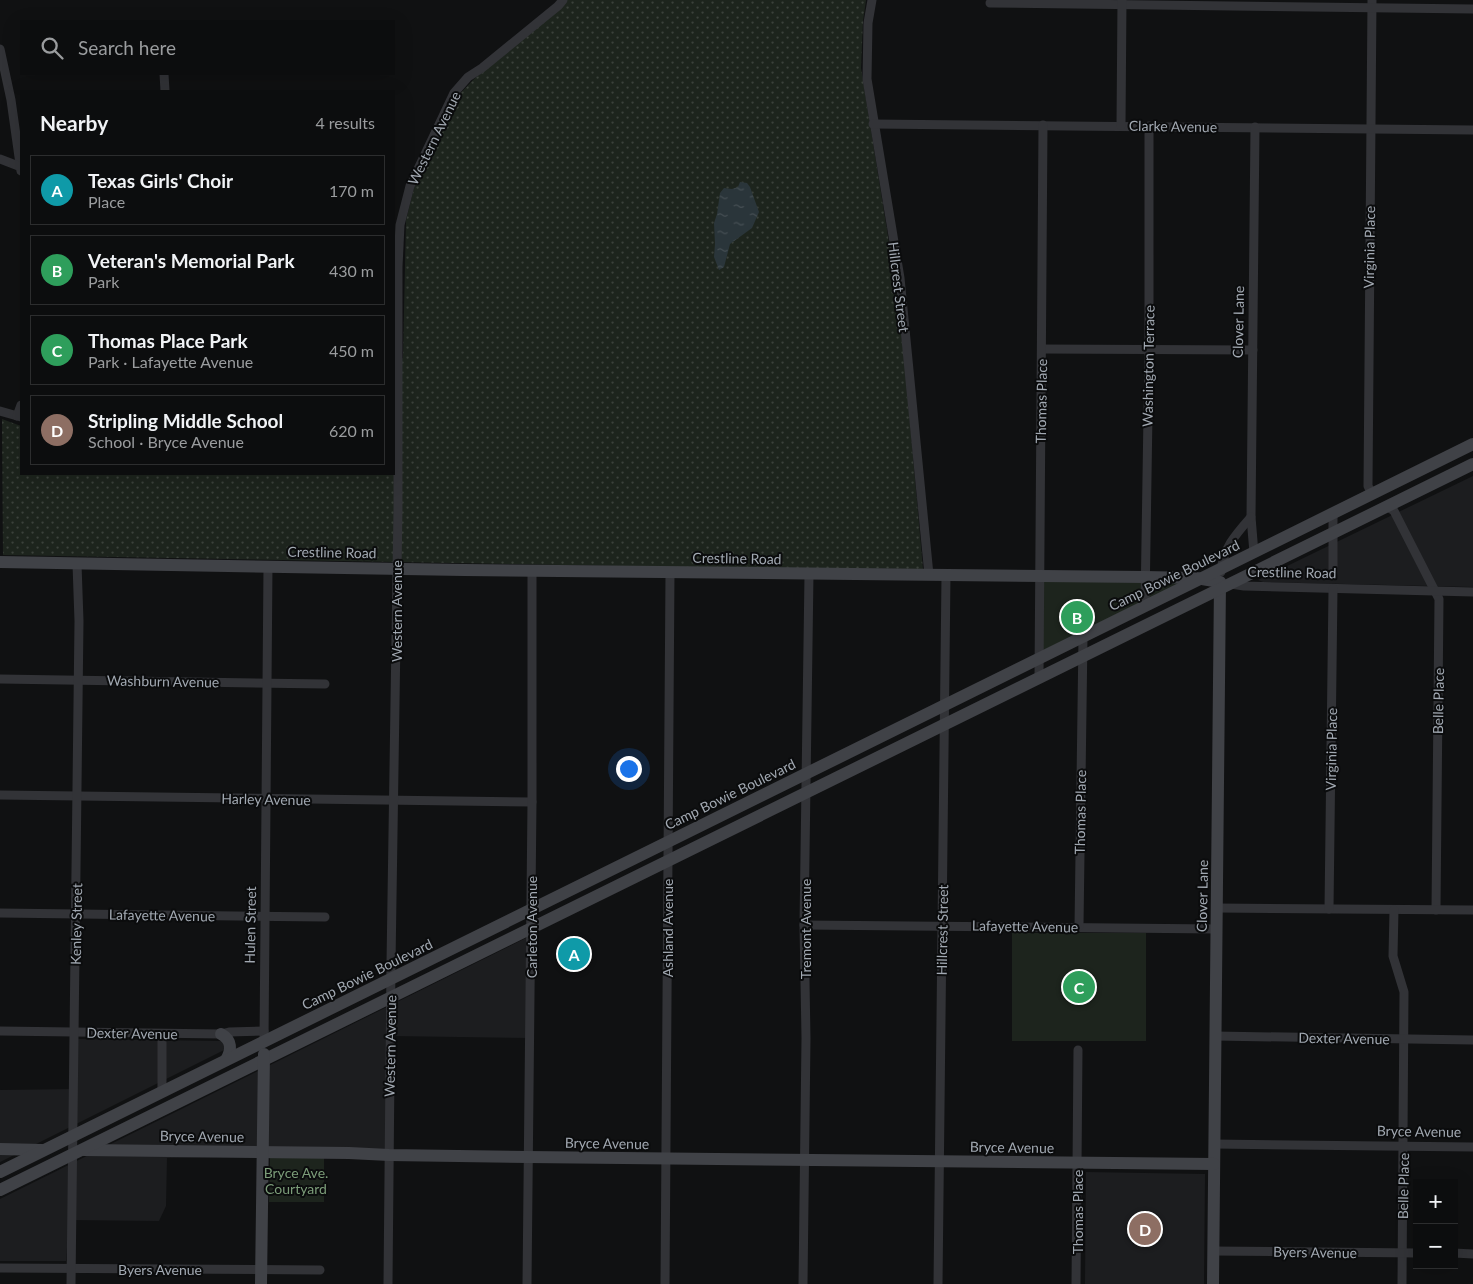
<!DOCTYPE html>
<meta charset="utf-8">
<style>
:root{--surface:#0c0d0e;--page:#1a1b1c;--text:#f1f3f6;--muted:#9a9c9e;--line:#2c2d2e;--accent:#7c3aed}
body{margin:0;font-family:Lato,sans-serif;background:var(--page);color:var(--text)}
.controls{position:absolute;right:15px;bottom:15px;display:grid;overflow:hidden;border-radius:0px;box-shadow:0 5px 20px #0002}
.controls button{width:45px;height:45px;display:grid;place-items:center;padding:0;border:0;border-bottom:1px solid var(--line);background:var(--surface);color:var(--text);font:25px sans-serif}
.you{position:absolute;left:628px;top:768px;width:18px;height:18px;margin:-12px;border:4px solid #fff;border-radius:50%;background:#1a73e8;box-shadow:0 0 0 8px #1a73e833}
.badge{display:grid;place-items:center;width:32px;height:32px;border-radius:50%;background:var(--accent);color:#fff;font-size:16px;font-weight:700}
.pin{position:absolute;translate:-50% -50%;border:2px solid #fff;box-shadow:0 1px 5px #0006}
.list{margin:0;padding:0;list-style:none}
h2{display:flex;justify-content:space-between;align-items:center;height:65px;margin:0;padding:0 20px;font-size:21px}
h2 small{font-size:16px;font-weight:400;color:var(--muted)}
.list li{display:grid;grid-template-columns:32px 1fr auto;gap:15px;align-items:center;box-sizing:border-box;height:70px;margin:0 10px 10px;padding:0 10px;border:1px solid var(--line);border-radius:0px}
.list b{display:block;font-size:19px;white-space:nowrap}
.list p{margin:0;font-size:16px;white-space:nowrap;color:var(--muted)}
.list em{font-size:16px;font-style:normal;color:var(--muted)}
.icon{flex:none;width:28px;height:28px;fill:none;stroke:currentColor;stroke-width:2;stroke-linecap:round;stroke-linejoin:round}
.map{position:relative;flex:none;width:1473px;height:1284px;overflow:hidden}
.search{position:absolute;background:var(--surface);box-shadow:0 5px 20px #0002;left:20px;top:20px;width:375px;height:55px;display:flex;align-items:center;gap:12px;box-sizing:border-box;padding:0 18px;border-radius:0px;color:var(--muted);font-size:19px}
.panel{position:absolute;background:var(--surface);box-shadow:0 5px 20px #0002;left:20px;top:90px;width:375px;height:385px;border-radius:0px}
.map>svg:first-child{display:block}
.built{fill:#1c1d1f}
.grass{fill:url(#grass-dots)}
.park{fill:#1d241d}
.water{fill:url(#water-ripples)}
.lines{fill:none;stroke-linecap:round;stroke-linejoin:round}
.street{stroke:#323337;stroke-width:9}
.secondary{stroke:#404247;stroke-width:12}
.labels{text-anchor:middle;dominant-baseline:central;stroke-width:4;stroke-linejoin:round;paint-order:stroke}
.street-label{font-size:14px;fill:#a2a9b2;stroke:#0b0c0d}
.park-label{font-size:14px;fill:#7c9d79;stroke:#0b0c0d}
</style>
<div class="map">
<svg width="1473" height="1284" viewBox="0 0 1473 1284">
<defs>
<pattern id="grass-dots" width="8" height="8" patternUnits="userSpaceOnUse" patternTransform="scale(1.25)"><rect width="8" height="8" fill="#1d241d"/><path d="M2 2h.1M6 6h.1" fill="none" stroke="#3b413b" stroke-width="1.8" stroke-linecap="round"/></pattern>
<pattern id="water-ripples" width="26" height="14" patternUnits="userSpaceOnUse" patternTransform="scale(1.25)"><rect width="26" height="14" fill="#2a353a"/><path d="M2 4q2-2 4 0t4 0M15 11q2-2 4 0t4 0" fill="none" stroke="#464f54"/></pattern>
</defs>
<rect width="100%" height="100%" fill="#101112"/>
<!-- built -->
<g class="built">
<path d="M1473,476V587L1263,582L1258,580Z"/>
<path d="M530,936V1038L391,1036L389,1155L167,1158L166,1206L159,1221L69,1220L66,1261H0V1199Z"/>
<path d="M78,1039L223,1041L226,1049L0,1162V1090L77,1089Z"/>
<path d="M1086,1172L1205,1174L1204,1284H1085Z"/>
</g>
<!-- grass -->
<path class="grass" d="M566,0H866L863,21L861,68L895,280L905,367L923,569L673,567L3,555L2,419L21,426V474H394V361L403,358L406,220L414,188L455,99L474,79L560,9Z"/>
<!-- park -->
<g class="park">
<path d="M1044,581L1180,583L1042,651Z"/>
<rect x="1012" y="933" width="134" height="108"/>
<path d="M324,1157V1202H269L270,1158Z"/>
</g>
<!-- water -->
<path class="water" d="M740,182L747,183L750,187L759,212L752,228L730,244L724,267L719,270L714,257L715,244L714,223L717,214L720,193L724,188L732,189L738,187Z"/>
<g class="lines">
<!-- street -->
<g class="street">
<path d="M872,0L868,23L867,79L900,278L929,575"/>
<path d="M1372,0L1368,486L1372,494"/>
<path d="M990,3L1473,9"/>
<path d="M0,49L11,100L21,171"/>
<path d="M164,74L165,91"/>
<path d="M873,124L1473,130"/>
<path d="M1121,125L1122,0"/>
<path d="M0,159L21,167"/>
<path d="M1042,349L1253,350"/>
<path d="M0,411L21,417"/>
<path d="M17,416L21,405"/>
<path d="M1387,506L1394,511L1439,599L1436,910"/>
<path d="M1254,553L1251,517L1255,127"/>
<path d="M1221,572C1223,548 1236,534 1251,517"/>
<path d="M1333,573V513"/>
<path d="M1231,584L1244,586L1473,592"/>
<path d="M1145,605L1149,350V126"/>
<path d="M1039,678L1043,125"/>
<path d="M0,679L325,684"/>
<path d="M0,795L532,802"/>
<path d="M1217,908L1473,910"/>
<path d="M1329,909L1333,589"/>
<path d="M1394,910L1393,956L1404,992L1402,1284"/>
<path d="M0,913L325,917"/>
<path d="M804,925L1216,929"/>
<path d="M1079,926L1083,637"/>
<path d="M0,1031L221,1034L229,1032L264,1031"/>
<path d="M162,1034V1092"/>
<path d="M1215,1036L1473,1040"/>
<path d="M264,1041L268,566"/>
<path d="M1214,1144L1473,1147"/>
<path d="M1213,1251L1417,1253"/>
<path d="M1454,1253L1473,1254"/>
<path d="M0,1268L320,1270"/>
<path d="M71,1284L79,621L77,564"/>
<path d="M388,1284L391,963L398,508V267L400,225L410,186L454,93L468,77L482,68L558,6L563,0"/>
<path d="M527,1284L532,802V570"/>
<path d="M665,1284L670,572"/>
<path d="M803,1284L806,1038L804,925L809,574"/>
<path d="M938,1284L946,575"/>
<path d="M1076,1284L1078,1050"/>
</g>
<!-- secondary -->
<g class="secondary">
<path d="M0,562L464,570L1145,577L1196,578L1220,582L1213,1284"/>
<path d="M221,1034C232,1040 232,1050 226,1060"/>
<path d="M0,1149L42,1150"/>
<path d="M84,1150L349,1153L389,1155L528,1157L1214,1164"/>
<path d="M0,1172L1473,444"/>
<path d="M0,1190L1473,464"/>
<path d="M261,1284L264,1054"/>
</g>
</g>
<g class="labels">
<!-- street labels -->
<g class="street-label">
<text transform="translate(1173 126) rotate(1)">Clarke Avenue</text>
<text transform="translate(434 138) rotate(-64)">Western Avenue</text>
<text transform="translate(1369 247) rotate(-89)">Virginia Place</text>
<text transform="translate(899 287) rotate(83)">Hillcrest Street</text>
<text transform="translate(1238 322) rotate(-89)">Clover Lane</text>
<text transform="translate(1148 366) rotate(-89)">Washington Terrace</text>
<text transform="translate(1041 401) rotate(-89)">Thomas Place</text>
<text transform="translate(332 552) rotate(1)">Crestline Road</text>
<text transform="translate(737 558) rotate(1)">Crestline Road</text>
<text transform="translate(1292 572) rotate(1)">Crestline Road</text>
<text transform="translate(1174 575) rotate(-26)">Camp Bowie Boulevard</text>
<text transform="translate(396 611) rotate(-90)">Western Avenue</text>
<text transform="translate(163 681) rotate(1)">Washburn Avenue</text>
<text transform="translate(1438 701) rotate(-89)">Belle Place</text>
<text transform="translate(1331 749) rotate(-89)">Virginia Place</text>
<text transform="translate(730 794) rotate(-26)">Camp Bowie Boulevard</text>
<text transform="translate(266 799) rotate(1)">Harley Avenue</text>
<text transform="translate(1080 812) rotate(-89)">Thomas Place</text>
<text transform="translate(1202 896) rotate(-89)">Clover Lane</text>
<text transform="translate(162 915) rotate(1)">Lafayette Avenue</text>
<text transform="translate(76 924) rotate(-89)">Kenley Street</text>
<text transform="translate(250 925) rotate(-89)">Hulen Street</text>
<text transform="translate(1025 926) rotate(1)">Lafayette Avenue</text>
<text transform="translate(531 927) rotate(-90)">Carleton Avenue</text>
<text transform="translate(667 928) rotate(-90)">Ashland Avenue</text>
<text transform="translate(805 929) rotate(-90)">Tremont Avenue</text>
<text transform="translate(942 930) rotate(-89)">Hillcrest Street</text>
<text transform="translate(367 974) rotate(-26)">Camp Bowie Boulevard</text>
<text transform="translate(132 1033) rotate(1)">Dexter Avenue</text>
<text transform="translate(1344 1038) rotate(1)">Dexter Avenue</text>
<text transform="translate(390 1046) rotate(-89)">Western Avenue</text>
<text transform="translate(1419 1131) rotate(1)">Bryce Avenue</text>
<text transform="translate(202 1136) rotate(1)">Bryce Avenue</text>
<text transform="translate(607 1143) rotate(1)">Bryce Avenue</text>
<text transform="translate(1012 1147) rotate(1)">Bryce Avenue</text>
<text transform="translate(1403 1186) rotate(-89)">Belle Place</text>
<text transform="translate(1077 1212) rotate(-90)">Thomas Place</text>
<text transform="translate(1315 1252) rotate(1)">Byers Avenue</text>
<text x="160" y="1269">Byers Avenue</text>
</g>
<!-- park labels -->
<g class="park-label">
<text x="296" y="1172">Bryce Ave.<tspan x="296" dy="16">Courtyard</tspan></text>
</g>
</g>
</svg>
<div class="controls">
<button>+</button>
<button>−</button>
</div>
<div class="you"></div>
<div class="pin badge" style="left:574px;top:954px;background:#0f9aa8">A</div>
<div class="pin badge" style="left:1077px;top:617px;background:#2e9e5b">B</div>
<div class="pin badge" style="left:1079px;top:987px;background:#2e9e5b">C</div>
<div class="pin badge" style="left:1145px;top:1229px;background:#8d6e63">D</div>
<div class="search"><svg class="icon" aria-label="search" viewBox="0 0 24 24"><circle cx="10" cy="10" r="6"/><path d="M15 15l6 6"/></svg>Search here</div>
<section class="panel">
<h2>Nearby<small>4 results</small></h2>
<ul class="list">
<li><span class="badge" style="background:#0f9aa8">A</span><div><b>Texas Girls' Choir</b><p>Place</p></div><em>170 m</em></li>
<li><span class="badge" style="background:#2e9e5b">B</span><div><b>Veteran's Memorial Park</b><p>Park</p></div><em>430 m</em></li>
<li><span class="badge" style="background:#2e9e5b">C</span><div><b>Thomas Place Park</b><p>Park · Lafayette Avenue</p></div><em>450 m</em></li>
<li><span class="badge" style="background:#8d6e63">D</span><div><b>Stripling Middle School</b><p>School · Bryce Avenue</p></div><em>620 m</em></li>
</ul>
</section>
</div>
